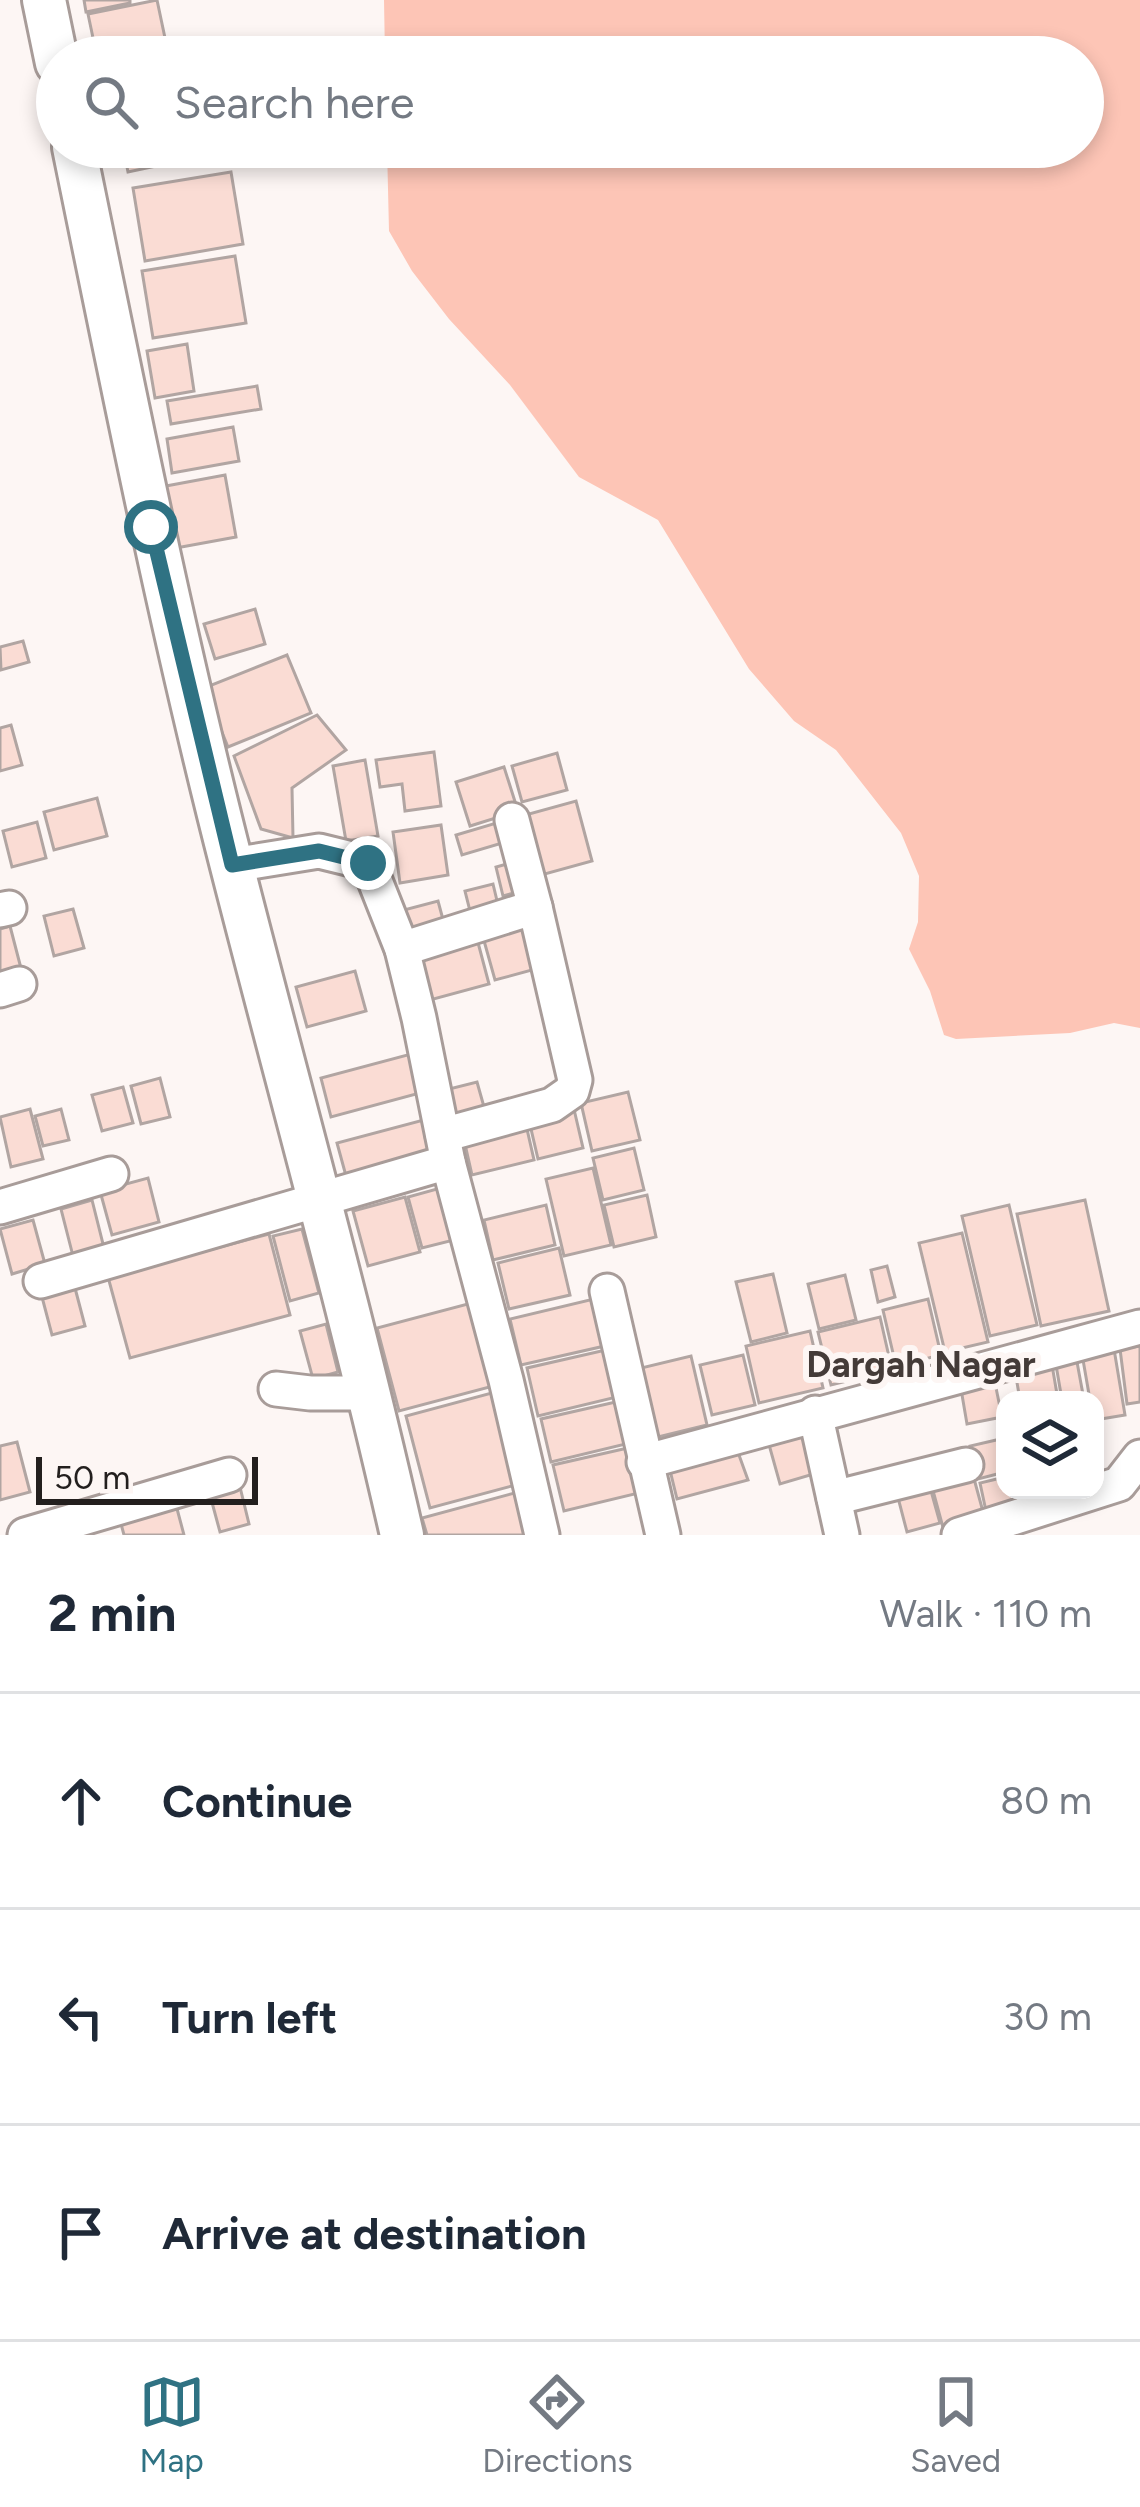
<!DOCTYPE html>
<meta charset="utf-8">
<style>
:root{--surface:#fff;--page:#f2f2f3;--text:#1f2937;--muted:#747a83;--line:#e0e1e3;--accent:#2f7283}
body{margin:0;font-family:Figtree,sans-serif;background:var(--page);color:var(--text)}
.controls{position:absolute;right:36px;bottom:36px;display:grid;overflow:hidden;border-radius:24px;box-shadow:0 6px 18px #0003}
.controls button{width:108px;height:108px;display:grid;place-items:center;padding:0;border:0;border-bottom:3px solid var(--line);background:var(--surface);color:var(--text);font:60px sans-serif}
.scale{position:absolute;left:36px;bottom:30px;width:222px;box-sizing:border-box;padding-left:12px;border:6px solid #231f1e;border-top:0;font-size:33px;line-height:42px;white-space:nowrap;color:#231f1e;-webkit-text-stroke:9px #fdf6f4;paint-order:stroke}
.stop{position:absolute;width:36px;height:36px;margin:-27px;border:9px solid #2f7283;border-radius:50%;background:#fff}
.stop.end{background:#2f7283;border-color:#fff;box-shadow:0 3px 12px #0008}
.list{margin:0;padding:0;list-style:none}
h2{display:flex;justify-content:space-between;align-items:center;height:156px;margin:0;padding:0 48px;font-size:51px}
h2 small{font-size:39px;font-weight:400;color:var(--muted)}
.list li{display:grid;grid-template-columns:78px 1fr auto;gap:36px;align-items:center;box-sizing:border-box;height:216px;padding:0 48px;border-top:3px solid var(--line)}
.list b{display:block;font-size:45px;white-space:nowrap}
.list em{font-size:39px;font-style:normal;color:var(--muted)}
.icon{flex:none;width:66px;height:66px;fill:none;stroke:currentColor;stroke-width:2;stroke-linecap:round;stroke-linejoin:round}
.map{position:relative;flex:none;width:1140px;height:1535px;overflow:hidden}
.search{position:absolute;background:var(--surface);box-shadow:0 6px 18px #0003;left:36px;right:36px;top:36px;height:132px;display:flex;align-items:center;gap:30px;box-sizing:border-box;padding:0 42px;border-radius:66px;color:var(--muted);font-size:45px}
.sheet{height:804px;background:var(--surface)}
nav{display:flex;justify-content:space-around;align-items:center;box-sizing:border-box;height:168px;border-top:3px solid var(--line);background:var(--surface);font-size:33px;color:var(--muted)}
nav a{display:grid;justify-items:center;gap:6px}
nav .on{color:var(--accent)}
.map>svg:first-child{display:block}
.green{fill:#fdc5b6}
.building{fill:#fadcd4;stroke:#b1a5a2;stroke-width:3}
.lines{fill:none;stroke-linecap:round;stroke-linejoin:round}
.minor-casing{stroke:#a89c99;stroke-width:39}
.tertiary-casing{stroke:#a89c99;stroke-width:48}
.minor{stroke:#fff;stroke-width:33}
.tertiary{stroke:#fff;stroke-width:42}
.route{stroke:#2f7283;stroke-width:15}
.labels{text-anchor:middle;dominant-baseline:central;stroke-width:12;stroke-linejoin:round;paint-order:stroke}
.neighbourhood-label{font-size:36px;font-weight:bold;fill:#443b38;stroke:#fdf6f4}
</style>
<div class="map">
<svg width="1140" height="1535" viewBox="0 0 1140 1535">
<rect width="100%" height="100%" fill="#fdf6f4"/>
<!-- green -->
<path class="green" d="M384,0H1140V1028L1114,1023L1070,1033L956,1039L944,1035L930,991L909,949L918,922L919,876L901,833L836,750L794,721L749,669L658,520L579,477L510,385L449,319L412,271L389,231L387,147H1083V57H385Z"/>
<!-- building -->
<g class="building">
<path d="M84,0H130V3L86,12Z"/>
<path d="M157,0L169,57H97L88,14Z"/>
<path d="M123,147H167L170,163L128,172Z"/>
<path d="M231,172L243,244L145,261L133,188Z"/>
<path d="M235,256L246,323L153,338L142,271Z"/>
<path d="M187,344L194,391L155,398L147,351Z"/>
<path d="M257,386L261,409L171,424L167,401Z"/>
<path d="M233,427L239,461L172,473L167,439Z"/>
<path d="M225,475L236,537L176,548L166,486Z"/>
<path d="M255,609L265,644L215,659L204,624Z"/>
<path d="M23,641L29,662L1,670L0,647Z"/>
<path d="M287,655L311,713L228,747L204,688Z"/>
<path d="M317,715L346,750L292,788L293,838L261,829L234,756Z"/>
<path d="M11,725L22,765L0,771V728Z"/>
<path d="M434,752L441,806L405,811L402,784L380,787L376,760Z"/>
<path d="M557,753L567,790L522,802L512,766Z"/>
<path d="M365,760L378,836L346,841L333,766Z"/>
<path d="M504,767L518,811L470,826L456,782Z"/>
<path d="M97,798L107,836L54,850L44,812Z"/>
<path d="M576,801L592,861L534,877L518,817Z"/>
<path d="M503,821L509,841L462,855L456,835Z"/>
<path d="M37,822L46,858L12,867L3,831Z"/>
<path d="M441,825L448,875L400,883L393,832Z"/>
<path d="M514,862L521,891L503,896L496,867Z"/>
<path d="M493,884L499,909L471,915L465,891Z"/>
<path d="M438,901L445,927L407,937L400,911Z"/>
<path d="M73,909L84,948L54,956L44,916Z"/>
<path d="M530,917L543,967L495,980L481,930Z"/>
<path d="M10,926L23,976L0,982V929Z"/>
<path d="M476,935L489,984L430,1000L417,951Z"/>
<path d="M355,971L366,1011L307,1027L296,987Z"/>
<path d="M411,1054L420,1093L331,1117L321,1078Z"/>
<path d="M160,1078L170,1117L141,1124L131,1086Z"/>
<path d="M477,1082L486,1114L450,1123L441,1091Z"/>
<path d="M123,1087L133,1123L102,1131L92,1095Z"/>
<path d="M628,1092L640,1140L592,1151L581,1103Z"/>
<path d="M573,1105L583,1148L538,1159L528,1116Z"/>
<path d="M30,1109L43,1159L11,1167L0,1117Z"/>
<path d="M61,1109L69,1140L43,1146L35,1116Z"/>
<path d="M524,1116L534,1160L472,1175L462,1131Z"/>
<path d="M431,1118L439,1151L346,1176L337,1143Z"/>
<path d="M634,1148L644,1190L603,1200L593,1158Z"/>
<path d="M593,1168L611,1245L564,1256L546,1179Z"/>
<path d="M148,1178L159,1222L112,1235L100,1191Z"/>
<path d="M444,1187L458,1239L422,1248L408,1197Z"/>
<path d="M647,1195L656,1237L614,1247L604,1205Z"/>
<path d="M405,1197L420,1252L368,1266L353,1211Z"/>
<path d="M92,1200L104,1248L73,1256L61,1209Z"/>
<path d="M1085,1200L1109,1311L1041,1326L1017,1214Z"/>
<path d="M546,1205L555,1245L493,1260L484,1220Z"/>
<path d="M1009,1205L1037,1325L990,1336L962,1216Z"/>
<path d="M33,1220L45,1264L12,1274L0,1229Z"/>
<path d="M302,1229L319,1293L290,1301L273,1236Z"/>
<path d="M962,1233L988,1342L945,1352L919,1243Z"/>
<path d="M269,1234L290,1315L130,1358L108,1277Z"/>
<path d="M559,1248L570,1295L509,1309L498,1263Z"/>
<path d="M887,1266L895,1297L878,1302L871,1270Z"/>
<path d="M773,1274L787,1333L751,1342L736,1282Z"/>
<path d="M845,1275L856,1320L819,1329L808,1284Z"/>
<path d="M75,1288L85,1326L52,1335L42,1297Z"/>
<path d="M598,1298L609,1345L521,1365L510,1319Z"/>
<path d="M928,1299L941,1355L896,1366L883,1310Z"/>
<path d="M479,1301L501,1384L399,1411L377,1328Z"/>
<path d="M880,1317L892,1370L831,1385L818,1332Z"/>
<path d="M326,1324L338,1372L313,1379L300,1331Z"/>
<path d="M810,1331L823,1388L759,1403L746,1346Z"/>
<path d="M1140,1346V1402L1127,1404L1120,1349Z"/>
<path d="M610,1349L621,1396L538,1416L527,1368Z"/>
<path d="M1114,1349L1125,1415L1095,1420V1400H1090L1082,1354Z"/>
<path d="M743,1355L755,1405L712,1415L700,1365Z"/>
<path d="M691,1356L707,1425L658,1437L641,1368Z"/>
<path d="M1077,1362L1084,1400H1062L1056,1365Z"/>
<path d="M1052,1365L1058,1400H1020L1015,1371Z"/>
<path d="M995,1383L1002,1417L967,1424L961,1389Z"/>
<path d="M499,1391L523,1483L430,1508L406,1416Z"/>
<path d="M620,1401L630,1443L551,1462L541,1419Z"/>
<path d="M805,1431L817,1473L780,1484L768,1441Z"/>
<path d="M1005,1438V1472L978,1479L970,1446Z"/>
<path d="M17,1442L30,1492L0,1500V1446Z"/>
<path d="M735,1444L748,1480L677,1499L668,1462Z"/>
<path d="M632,1447L643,1492L564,1511L553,1465Z"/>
<path d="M973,1475L985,1519L944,1531L932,1487Z"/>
<path d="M1005,1477V1490H1032L1034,1500L986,1511L980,1483Z"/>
<path d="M928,1480L940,1523L907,1532L896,1490Z"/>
<path d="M240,1487L249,1524L220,1532L210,1495Z"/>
<path d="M522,1491L534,1535H427L422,1518Z"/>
<path d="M176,1505L184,1535H124L120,1520Z"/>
</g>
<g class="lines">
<!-- minor casing -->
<g class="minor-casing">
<g id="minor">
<path d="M512,820L535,907"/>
<path d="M232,865L319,851L368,863L402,949L419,1018L448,1162L506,1380L542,1535"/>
<path d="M0,910L9,908"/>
<path d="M402,949L535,907L575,1080L572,1091L552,1105L443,1135"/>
<path d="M0,990L19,984"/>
<path d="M0,1207L111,1174"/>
<path d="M41,1281L448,1162"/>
<path d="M607,1291L663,1535"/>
<path d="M276,1389L310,1393H370"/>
<path d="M815,1413L842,1535"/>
<path d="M644,1462L1140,1327"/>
<path d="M834,1498L966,1465"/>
<path d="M25,1535L229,1475"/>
<path d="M959,1535L1119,1484L1140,1457"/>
</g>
</g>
<!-- tertiary casing -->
<g class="tertiary-casing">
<g id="tertiary">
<path d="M44,0L57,63"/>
<path d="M74,147C123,388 171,628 232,866C289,1089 351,1310 402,1535"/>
</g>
</g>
<!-- minor -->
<use href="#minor" class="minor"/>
<!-- tertiary -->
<use href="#tertiary" class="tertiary"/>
</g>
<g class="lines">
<!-- route -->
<path class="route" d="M151,527L232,865L319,851L368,863"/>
</g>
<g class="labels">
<!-- neighbourhood labels -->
<g class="neighbourhood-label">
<text x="921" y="1364">Dargah Nagar</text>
</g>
</g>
</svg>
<div class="controls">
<button><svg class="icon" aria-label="layers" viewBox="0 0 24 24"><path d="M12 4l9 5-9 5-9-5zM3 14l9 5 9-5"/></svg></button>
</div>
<div class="scale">50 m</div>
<div class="stop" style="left:151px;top:527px"></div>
<div class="stop end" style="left:368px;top:863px"></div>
<div class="search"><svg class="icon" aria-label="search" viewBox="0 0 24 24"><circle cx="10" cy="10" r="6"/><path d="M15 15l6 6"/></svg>Search here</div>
</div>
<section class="sheet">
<h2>2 min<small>Walk · 110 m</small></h2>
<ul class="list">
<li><svg class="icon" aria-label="ahead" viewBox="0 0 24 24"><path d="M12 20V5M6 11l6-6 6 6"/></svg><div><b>Continue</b></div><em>80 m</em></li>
<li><svg class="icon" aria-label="left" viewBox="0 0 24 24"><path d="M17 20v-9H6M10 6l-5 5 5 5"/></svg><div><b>Turn left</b></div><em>30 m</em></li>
<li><svg class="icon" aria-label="arrive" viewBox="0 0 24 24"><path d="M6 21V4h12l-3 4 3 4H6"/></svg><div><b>Arrive at destination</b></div></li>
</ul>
</section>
<nav>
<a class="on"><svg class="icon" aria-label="map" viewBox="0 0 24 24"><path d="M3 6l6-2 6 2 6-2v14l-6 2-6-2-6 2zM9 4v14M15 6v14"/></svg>Map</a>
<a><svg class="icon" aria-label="directions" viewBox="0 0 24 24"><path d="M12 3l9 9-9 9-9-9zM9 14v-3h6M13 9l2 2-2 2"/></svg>Directions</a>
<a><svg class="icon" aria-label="saved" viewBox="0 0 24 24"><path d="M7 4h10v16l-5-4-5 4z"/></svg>Saved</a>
</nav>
